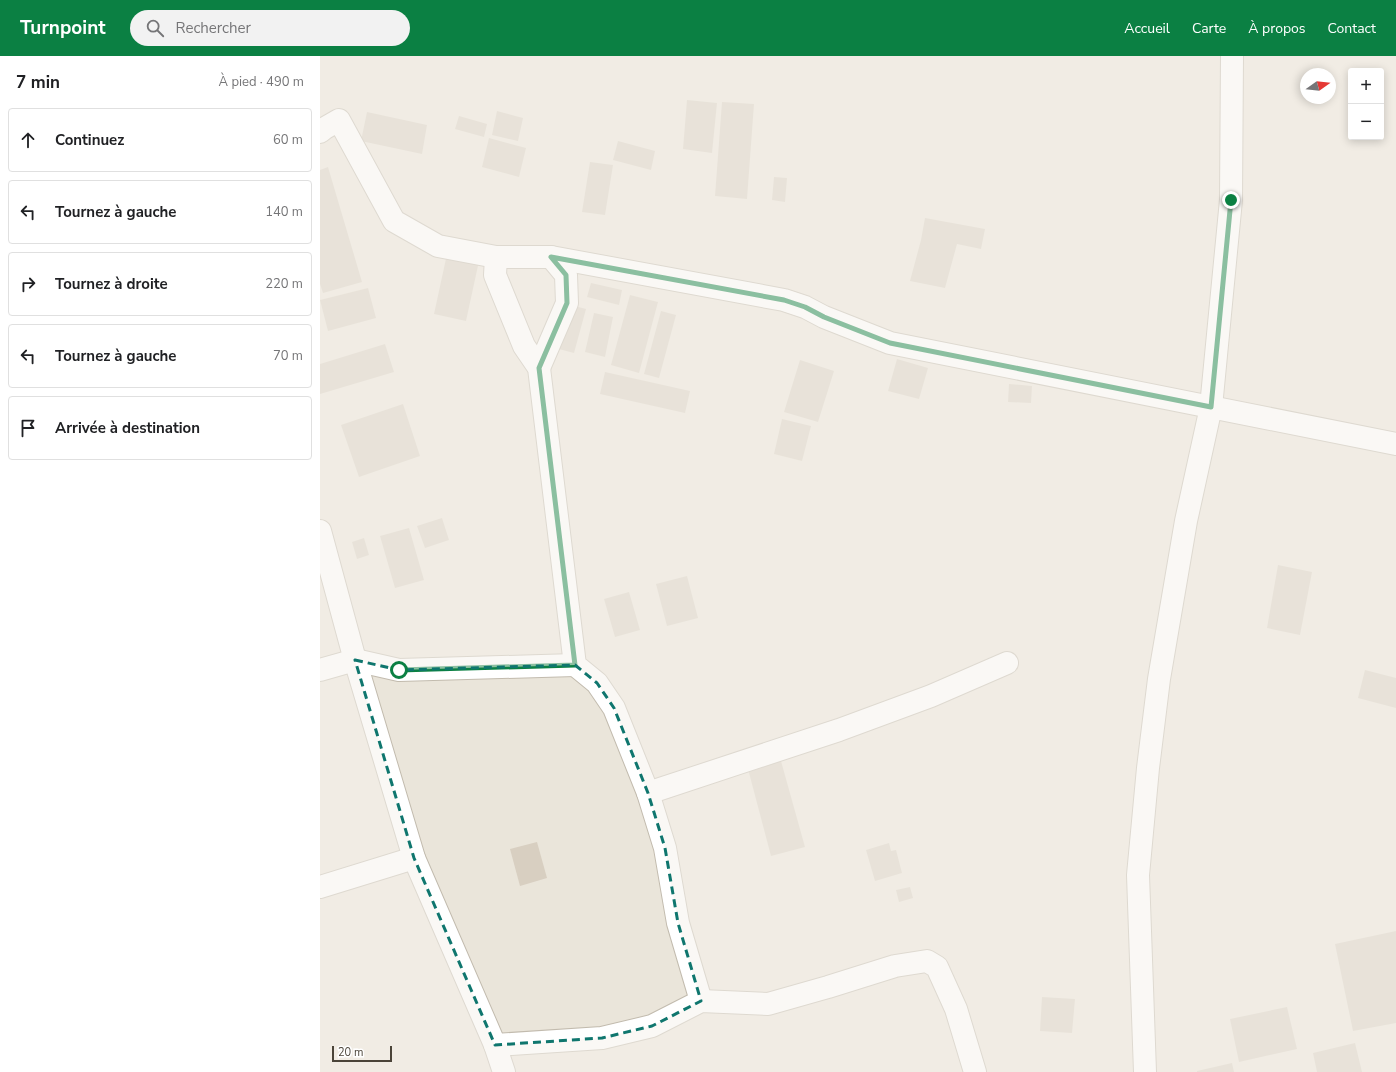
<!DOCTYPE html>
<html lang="fr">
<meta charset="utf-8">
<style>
:root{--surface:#fff;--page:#f2f2f2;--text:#202124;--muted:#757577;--line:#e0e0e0;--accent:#0b8043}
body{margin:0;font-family:"Nunito Sans",sans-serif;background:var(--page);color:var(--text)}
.controls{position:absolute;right:12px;top:12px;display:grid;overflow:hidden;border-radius:4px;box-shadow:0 2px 10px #0003}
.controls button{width:36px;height:36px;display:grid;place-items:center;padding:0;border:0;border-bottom:1px solid var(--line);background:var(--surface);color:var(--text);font:20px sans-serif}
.compass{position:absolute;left:980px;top:12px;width:36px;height:36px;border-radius:50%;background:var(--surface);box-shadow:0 2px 10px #0003;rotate:75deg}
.scale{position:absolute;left:12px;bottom:10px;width:60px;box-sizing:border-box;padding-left:4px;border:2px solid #4b4439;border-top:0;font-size:11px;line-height:14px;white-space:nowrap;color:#4b4439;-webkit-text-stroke:3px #fff;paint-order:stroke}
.stop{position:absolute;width:12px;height:12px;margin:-9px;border:3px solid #0b8043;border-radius:50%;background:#fff}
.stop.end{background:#0b8043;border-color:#fff;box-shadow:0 1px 4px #0008}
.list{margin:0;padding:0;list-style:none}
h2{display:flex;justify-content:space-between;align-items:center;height:52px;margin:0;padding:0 16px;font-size:17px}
h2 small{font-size:13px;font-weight:400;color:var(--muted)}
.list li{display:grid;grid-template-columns:26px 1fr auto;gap:12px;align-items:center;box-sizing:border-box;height:64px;margin:0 8px 8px;padding:0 8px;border:1px solid var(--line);border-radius:4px}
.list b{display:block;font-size:15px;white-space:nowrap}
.list em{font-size:13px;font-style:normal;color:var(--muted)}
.icon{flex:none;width:22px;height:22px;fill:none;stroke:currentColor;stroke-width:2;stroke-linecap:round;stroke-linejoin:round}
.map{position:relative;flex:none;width:1076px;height:1016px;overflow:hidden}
header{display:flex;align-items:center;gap:24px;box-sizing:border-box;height:56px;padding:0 20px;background:var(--accent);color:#fff}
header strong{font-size:19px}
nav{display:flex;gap:22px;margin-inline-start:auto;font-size:14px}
.search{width:280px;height:36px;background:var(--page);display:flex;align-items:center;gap:10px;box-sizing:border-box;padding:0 14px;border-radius:22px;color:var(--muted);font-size:15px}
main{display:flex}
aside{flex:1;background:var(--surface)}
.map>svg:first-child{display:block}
.residential{fill:#eae5da;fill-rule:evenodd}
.building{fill:#d8cfc1}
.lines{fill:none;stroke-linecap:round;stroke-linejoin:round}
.minor-casing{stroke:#c2bbae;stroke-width:24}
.tertiary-casing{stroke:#c2bbae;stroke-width:24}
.minor{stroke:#fff;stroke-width:22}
.tertiary{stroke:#fff;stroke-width:22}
.route{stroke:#0b8043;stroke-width:5}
.marked{fill:none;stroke:#0f766e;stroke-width:3;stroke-dasharray:8 5;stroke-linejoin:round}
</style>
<header>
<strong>Turnpoint</strong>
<div class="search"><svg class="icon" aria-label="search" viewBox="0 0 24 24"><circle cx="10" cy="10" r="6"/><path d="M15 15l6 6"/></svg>Rechercher</div>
<nav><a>Accueil</a><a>Carte</a><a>À propos</a><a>Contact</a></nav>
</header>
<main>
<aside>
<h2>7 min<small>À pied · 490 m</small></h2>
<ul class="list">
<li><svg class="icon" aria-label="ahead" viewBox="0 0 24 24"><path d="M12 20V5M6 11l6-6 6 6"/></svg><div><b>Continuez</b></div><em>60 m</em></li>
<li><svg class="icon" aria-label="left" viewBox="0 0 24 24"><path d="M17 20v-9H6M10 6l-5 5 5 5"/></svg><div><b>Tournez à gauche</b></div><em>140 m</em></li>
<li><svg class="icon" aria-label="right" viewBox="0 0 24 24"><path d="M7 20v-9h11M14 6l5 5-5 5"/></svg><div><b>Tournez à droite</b></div><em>220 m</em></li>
<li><svg class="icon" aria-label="left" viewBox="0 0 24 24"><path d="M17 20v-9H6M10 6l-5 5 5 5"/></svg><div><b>Tournez à gauche</b></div><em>70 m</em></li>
<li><svg class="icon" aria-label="arrive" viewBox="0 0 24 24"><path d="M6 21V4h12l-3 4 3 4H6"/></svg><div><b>Arrivée à destination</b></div></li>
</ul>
</aside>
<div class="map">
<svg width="1076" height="1016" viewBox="0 0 1076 1016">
<rect width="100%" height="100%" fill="#f6f3ec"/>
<!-- residential -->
<path class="residential" d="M0,0H1076V1016H0ZM1031,15H1061V81H1031ZM986,18H1010V42H986Z"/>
<!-- building -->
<g class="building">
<path d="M367,44L397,47L392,97L363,93Z"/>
<path d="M402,46L434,48L427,143L395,140Z"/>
<path d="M177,55L203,62L198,85L172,79Z"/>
<path d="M47,56L107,69L102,98L41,85Z"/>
<path d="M139,60L167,68L164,81L135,73Z"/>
<path d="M169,82L206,92L199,121L162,111Z"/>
<path d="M298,85L335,95L331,114L293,104Z"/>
<path d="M270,106L293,109L285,159L262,156Z"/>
<path d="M8,111L42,226L3,237L0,228V114Z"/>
<path d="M454,121L467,122L465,146L452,144Z"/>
<path d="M605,162L665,173L661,193L637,188L625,232L590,225L601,184Z"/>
<path d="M127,198L159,205L146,265L114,258Z"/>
<path d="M271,227L302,234L299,249L267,241Z"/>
<path d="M48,232L56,262L8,275L0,244Z"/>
<path d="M310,239L338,246L319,317L291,309Z"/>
<path d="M247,248L266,253L254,297L235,292Z"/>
<path d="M341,255L356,259L339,322L324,318Z"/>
<path d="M274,257L293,261L285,301L265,296Z"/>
<path d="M65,288L74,316L0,338V308Z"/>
<path d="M577,303L608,312L599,343L568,335Z"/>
<path d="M480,304L514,315L498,366L464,356Z"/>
<path d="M285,316L370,335L365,357L280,338Z"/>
<path d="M689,328L712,330L711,347L688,346Z"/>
<path d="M83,348L100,400L39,421L21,369Z"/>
<path d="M462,363L491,370L482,405L454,398Z"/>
<path d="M122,462L129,484L105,492L97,470Z"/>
<path d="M89,472L104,524L75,532L60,480Z"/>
<path d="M44,482L49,499L37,503L32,486Z"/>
<path d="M958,509L992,516L980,579L947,572Z"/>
<path d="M367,520L378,562L347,570L336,528Z"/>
<path d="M309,536L320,574L295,581L284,543Z"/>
<path d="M1045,614L1076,622V652L1038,642Z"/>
<path d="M461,705L485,791L451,800L428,713Z"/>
<path d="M217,786L227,822L200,830L190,793Z"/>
<path d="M569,787L571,795L576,794L582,817L555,825L546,794Z"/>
<path d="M590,831L593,842L579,846L576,834Z"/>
<path d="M1076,875V967L1033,975L1015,888Z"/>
<path d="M722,941L755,943L752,977L720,975Z"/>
<path d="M967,951L977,993L919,1006L910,963Z"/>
<path d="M1035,987L1042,1016H997L993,997Z"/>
<path d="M912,1007L914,1016H877V1015Z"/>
</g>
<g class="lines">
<!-- minor casing -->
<g class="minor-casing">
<g id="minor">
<path d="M0,76L5,72L19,64L74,165L118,190L176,201H231L246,219L247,247L219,312"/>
<path d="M176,201L175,219L204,290L219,312L255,609L277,627L294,652L328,737L345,792L358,867L381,945"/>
<path d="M231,201L464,244L485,251L504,261L570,287L1076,388"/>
<path d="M0,475L35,604L94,802L175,989L184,1016"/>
<path d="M0,614L35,604L79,614L255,609"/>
<path d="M328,737L519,674L611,640L687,607"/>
<path d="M0,831L94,802"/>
<path d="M175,989L282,982L332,970L381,945L448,948L508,931L575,910L607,905L617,911L636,953L655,1016"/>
</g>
</g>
<!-- tertiary casing -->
<g class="tertiary-casing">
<path id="tertiary" d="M825,1016L818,819L828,712L839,623L866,465L891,351L911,144L912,0"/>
</g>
<!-- minor -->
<use href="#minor" class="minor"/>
<!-- tertiary -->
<use href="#tertiary" class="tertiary"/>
</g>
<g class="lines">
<!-- route -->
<path class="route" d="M79,614L255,609L219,312L247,247L246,219L231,201L464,244L485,251L504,261L570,287L891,351L911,144"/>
</g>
<!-- marked area -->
<path d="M0 0H1076V1016H0ZM35,604L79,614L255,609L277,627L294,652L328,737L345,792L358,867L381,945L332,970L282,982L175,989L94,802Z" fill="#f6f3ec" fill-opacity=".55" fill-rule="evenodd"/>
<path class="marked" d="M35,604L79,614L255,609L277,627L294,652L328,737L345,792L358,867L381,945L332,970L282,982L175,989L94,802Z"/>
</svg>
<div class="controls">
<button>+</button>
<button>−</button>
</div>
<svg class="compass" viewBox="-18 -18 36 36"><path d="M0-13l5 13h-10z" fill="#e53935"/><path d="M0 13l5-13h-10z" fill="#757577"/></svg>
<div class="scale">20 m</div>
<div class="stop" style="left:79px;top:614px"></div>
<div class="stop end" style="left:911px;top:144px"></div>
</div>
</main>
